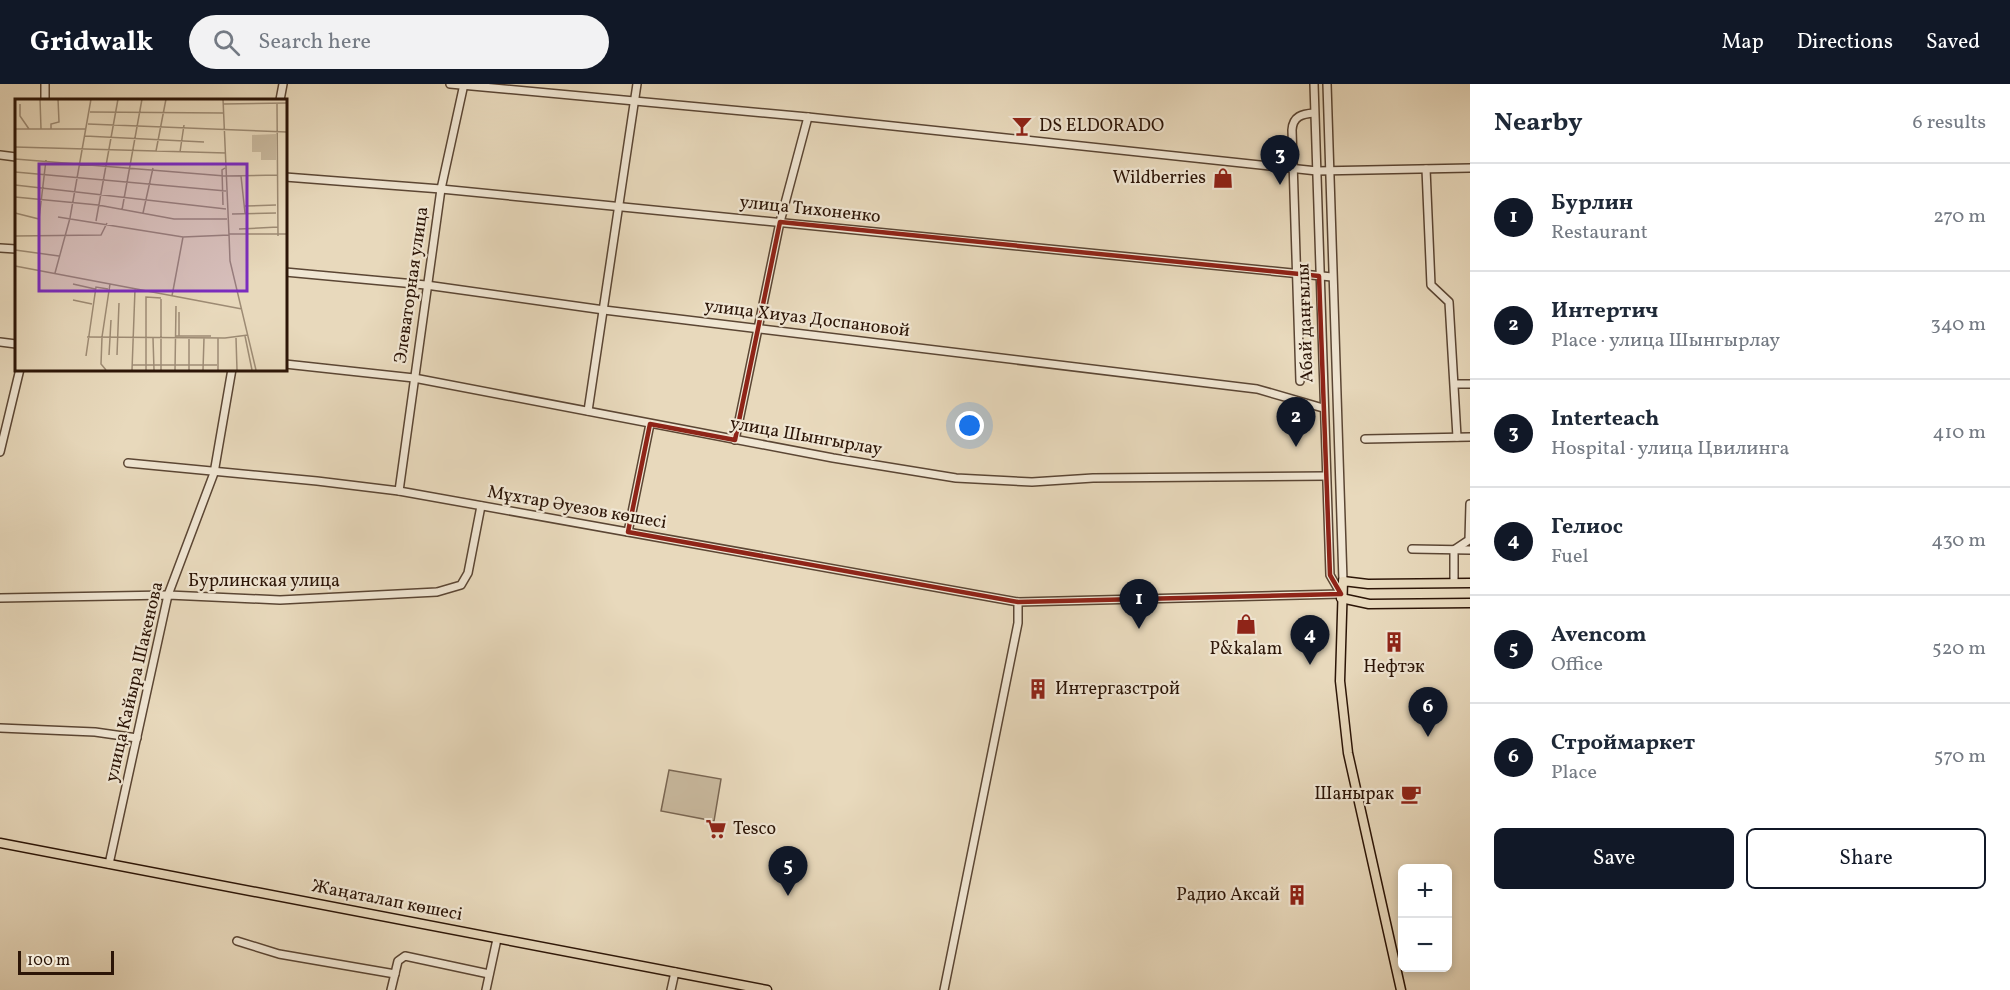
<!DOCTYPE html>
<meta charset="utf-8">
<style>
:root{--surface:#fff;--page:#f2f2f3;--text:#1f2937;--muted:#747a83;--line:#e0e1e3;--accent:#111827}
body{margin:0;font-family:Vollkorn,serif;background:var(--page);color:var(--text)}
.controls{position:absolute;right:18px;bottom:18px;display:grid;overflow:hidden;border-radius:9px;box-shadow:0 3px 9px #0003}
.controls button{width:54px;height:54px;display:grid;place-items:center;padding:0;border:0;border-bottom:2px solid var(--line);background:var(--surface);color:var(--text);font:30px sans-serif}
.scale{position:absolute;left:18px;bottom:15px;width:96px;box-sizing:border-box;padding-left:6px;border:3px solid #2c1507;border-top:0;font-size:16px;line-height:21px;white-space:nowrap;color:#2c1507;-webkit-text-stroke:4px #f0e6d3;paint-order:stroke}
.you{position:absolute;left:970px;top:342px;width:21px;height:21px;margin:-15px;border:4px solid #fff;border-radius:50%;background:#1a73e8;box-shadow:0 0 0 9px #1a73e833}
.badge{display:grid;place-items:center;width:39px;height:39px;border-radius:50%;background:var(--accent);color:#fff;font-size:20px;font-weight:700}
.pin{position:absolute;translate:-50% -50px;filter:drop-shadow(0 2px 3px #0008)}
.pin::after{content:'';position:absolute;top:32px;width:21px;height:18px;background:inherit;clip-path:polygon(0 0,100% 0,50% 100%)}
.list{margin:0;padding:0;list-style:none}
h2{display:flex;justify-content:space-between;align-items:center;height:78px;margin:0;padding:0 24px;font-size:26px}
h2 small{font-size:20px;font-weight:400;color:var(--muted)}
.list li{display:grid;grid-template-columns:39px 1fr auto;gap:18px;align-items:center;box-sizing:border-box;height:108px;padding:0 24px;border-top:2px solid var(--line)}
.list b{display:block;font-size:22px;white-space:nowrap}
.list p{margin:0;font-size:20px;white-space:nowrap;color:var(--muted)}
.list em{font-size:20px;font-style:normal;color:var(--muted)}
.actions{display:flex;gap:12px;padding:18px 24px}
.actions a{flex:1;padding:14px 0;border:2px solid var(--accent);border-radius:9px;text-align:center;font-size:21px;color:var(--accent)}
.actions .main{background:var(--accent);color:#fff}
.icon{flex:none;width:33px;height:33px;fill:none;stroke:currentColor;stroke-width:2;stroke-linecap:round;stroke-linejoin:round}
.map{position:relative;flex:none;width:1470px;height:906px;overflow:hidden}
header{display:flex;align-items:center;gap:36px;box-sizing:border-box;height:84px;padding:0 30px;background:var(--accent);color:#fff}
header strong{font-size:28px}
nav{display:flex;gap:33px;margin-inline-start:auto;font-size:21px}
.search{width:420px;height:54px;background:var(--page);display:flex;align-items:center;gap:15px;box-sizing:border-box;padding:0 21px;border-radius:33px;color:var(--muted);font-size:22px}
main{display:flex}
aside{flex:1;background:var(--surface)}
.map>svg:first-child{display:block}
.green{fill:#c8b89d;stroke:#7a6652;stroke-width:1.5}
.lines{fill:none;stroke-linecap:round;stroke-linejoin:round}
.minor-casing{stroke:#5b4634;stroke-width:10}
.major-casing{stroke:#2c1507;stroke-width:11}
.minor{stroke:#f0e6d3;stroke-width:7}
.major{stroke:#e8d9bc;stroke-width:8}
.marked{fill:none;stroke:#8f2418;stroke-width:4.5;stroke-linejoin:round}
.labels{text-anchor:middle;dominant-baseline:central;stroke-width:4.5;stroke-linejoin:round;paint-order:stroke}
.poi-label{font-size:18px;fill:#2c1507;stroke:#f0e6d3;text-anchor:start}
.street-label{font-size:18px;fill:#2c1507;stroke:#f0e6d3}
.inset-road{fill:none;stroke:#9d8b74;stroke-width:1.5}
.view{fill:#7b2cbf;fill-opacity:0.15;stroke:#7b2cbf;stroke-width:3}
.inset-edge{fill:none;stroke:#2c1507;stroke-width:3}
</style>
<header>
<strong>Gridwalk</strong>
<div class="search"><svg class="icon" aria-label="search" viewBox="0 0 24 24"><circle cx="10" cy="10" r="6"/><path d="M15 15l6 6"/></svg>Search here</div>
<nav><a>Map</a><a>Directions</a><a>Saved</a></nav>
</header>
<main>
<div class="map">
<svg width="1470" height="906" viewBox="0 0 1470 906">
<rect width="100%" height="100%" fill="#e8d9bc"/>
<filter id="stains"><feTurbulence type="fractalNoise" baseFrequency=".00333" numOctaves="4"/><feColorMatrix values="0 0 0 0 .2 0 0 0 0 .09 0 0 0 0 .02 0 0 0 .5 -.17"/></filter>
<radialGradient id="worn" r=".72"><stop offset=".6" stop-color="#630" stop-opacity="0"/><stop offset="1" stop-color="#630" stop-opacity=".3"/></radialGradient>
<!-- green -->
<path class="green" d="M669,686L721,695L714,737L661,727Z"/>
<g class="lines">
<!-- minor casing -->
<g class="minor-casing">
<g id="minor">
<path d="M450,0L808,33L1317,87L1470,84"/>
<path d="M1327,0L1343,497"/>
<path d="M45,16V0"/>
<path d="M280,16L283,0"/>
<path d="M0,71L16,73"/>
<path d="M1426,85L1431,201L1449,218L1457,353"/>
<path d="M285,93L441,105L1332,193"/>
<path d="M0,164L16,165"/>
<path d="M285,188L426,201L604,226L1257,305L1323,324"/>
<path d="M0,258L16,260"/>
<path d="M285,280L414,294L833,374L956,394L1032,398L1093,394L1326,392"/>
<path d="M1300,297L1292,46C1293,32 1302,30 1314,29"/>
<path d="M1455,300H1470"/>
<path d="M588,327L637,0"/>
<path d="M1365,355L1470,353"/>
<path d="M735,356L780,138L808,33"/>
<path d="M0,368L20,285"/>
<path d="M128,379L317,397L399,407L1018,518L1341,510L1330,491L1314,0"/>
<path d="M399,407L441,105L464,0"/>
<path d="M628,448L650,340"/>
<path d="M1412,465L1470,466"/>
<path d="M1454,499V466L1469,456L1470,420"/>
<path d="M0,514L168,511L280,516L437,508L461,501L468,489L481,422"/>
<path d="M0,644L95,648L137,654"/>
<path d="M109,780L168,511L214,389L232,285"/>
<path d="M237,857L279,870L395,890"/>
<path d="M391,906L398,877L405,872L489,890"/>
<path d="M486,906L497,855"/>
<path d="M671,906L675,888"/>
<path d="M944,906L1018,539V518"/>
</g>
</g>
<!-- major casing -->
<g class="major-casing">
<g id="major">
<path d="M1341,514L1369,520L1470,519"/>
<path d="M0,759L767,906"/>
<path d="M1401,906L1348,669L1340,597L1343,497L1368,500L1470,499"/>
</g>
</g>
<!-- minor -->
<use href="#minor" class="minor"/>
<!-- major -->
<use href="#major" class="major"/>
</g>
<!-- marked area -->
<path class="marked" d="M780,138L1319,192L1330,491L1341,510L1018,518L628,448L650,340L735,356Z"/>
<!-- icons -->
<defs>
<g id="bar-bare" transform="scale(1.62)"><path d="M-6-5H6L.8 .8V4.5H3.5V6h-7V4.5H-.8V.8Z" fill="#8f2418" stroke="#f0e6d3" stroke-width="2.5" paint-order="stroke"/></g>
<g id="shop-bare" transform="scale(1.62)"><path d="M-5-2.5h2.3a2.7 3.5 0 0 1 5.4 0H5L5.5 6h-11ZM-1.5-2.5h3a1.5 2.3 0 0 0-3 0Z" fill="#8f2418" stroke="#f0e6d3" stroke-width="2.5" paint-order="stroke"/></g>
<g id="building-bare" transform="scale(1.62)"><path d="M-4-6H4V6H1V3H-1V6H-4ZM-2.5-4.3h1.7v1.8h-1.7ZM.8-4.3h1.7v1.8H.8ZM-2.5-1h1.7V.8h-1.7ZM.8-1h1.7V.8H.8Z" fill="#8f2418" stroke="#f0e6d3" stroke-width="2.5" paint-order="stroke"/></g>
<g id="cafe-bare" transform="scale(1.62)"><path d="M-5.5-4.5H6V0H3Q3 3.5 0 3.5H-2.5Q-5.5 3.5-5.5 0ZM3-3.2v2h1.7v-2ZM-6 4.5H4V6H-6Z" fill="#8f2418" stroke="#f0e6d3" stroke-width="2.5" paint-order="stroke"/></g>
<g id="supermarket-bare" transform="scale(1.62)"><path d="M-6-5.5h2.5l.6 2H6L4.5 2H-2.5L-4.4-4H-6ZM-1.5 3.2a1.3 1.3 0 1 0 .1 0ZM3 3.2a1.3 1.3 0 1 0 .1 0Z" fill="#8f2418" stroke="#f0e6d3" stroke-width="2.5" paint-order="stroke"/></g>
</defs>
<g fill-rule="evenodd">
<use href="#bar-bare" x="1022" y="42"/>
<use href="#shop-bare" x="1223" y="94"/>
<use href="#shop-bare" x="1246" y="540"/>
<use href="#building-bare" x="1394" y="558"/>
<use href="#building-bare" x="1038" y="605"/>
<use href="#cafe-bare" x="1411" y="710"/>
<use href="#supermarket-bare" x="716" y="745"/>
<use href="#building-bare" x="1297" y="811"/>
</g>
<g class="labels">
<!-- poi labels -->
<g class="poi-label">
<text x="1039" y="42">DS ELDORADO</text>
<text x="1206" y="94" text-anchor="end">Wildberries</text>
<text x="1246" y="565" text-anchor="middle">P&amp;kalam</text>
<text x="1394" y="583" text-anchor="middle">Нефтэк</text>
<text x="1055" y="605">Интергазстрой</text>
<text x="1394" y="710" text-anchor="end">Шанырак</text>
<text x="733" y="745">Tesco</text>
<text x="1280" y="811" text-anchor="end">Радио Аксай</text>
</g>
<!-- street labels -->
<g class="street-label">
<text transform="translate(810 126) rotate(6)">улица Тихоненко</text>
<text transform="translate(412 201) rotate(-82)">Элеваторная улица</text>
<text transform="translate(807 235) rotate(7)">улица Хиуаз Доспановой</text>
<text transform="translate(1306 239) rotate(-92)">Абай даңғылы</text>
<text transform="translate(806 353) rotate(10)">улица Шынгырлау</text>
<text transform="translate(577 424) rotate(10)">Мұхтар Әуезов көшесі</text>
<text x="264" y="497">Бурлинская улица</text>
<text transform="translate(135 598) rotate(-77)">улица Кайыра Шакенова</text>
<text transform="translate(387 817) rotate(11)">Жаңаталап көшесі</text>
</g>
</g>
<!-- overview -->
<g transform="translate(15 15)">
<rect width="272" height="272" fill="#e8d9bc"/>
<path d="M261,35V61H246V53H237V36Z" fill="#c8b89d"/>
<path class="inset-road" d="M25,0L26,30M5,5V17L14,30M208,5L272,4M262,5L263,137M75,13L208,14M73,25L272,33M0,30H71M36,30V25L44,23L43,0M70,37L189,43M0,48L211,54M141,52L151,0M165,53L169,26M0,60L210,77L263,76M0,73L211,92M226,77L230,114M0,86L211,110M0,98L83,106L159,120H212M208,106L207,71L210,69M230,107L261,106M107,111L127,0M0,114L24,120L31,61M128,114L138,69M217,115L261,114M43,118L168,138L214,136L208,0M81,122L103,0M224,130L263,128M0,137L86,136L92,124M0,151L44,157M0,167L227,210M40,174L55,119L76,0M58,185L80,190M157,197L168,138M146,200V271M58,201L77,205M164,213V237M161,237H196M230,237L237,271M72,238L210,239L233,236M138,239L139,271M221,239L222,271M174,240V271M94,256L96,221M102,256L104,204M71,257L81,188L93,190M117,266H202M91,271L86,265L87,238L95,185M117,271L120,190M131,271V198L146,199M160,271L161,207M188,271L189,239M203,271V239M241,271L215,162L214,135H272"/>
<path class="view" d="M24,65H232V192H24Z"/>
<rect width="272" height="272" class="inset-edge"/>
</g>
<rect width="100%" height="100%" filter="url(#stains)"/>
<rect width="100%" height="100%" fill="url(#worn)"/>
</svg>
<div class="controls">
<button>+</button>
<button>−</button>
</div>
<div class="scale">100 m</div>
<div class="you"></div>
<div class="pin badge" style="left:1139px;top:545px">1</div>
<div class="pin badge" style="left:1296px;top:363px">2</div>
<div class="pin badge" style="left:1280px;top:101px">3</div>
<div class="pin badge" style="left:1310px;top:581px">4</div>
<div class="pin badge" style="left:788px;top:812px">5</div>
<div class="pin badge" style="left:1428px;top:653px">6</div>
</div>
<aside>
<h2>Nearby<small>6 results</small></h2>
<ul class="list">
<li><span class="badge">1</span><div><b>Бурлин</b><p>Restaurant</p></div><em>270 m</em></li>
<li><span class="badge">2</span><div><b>Интертич</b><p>Place · улица Шынгырлау</p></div><em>340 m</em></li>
<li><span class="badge">3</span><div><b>Interteach</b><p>Hospital · улица Цвилинга</p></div><em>410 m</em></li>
<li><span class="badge">4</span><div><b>Гелиос</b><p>Fuel</p></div><em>430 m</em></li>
<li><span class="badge">5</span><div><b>Avencom</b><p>Office</p></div><em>520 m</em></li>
<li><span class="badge">6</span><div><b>Строймаркет</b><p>Place</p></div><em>570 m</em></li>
</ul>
<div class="actions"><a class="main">Save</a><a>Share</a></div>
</aside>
</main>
